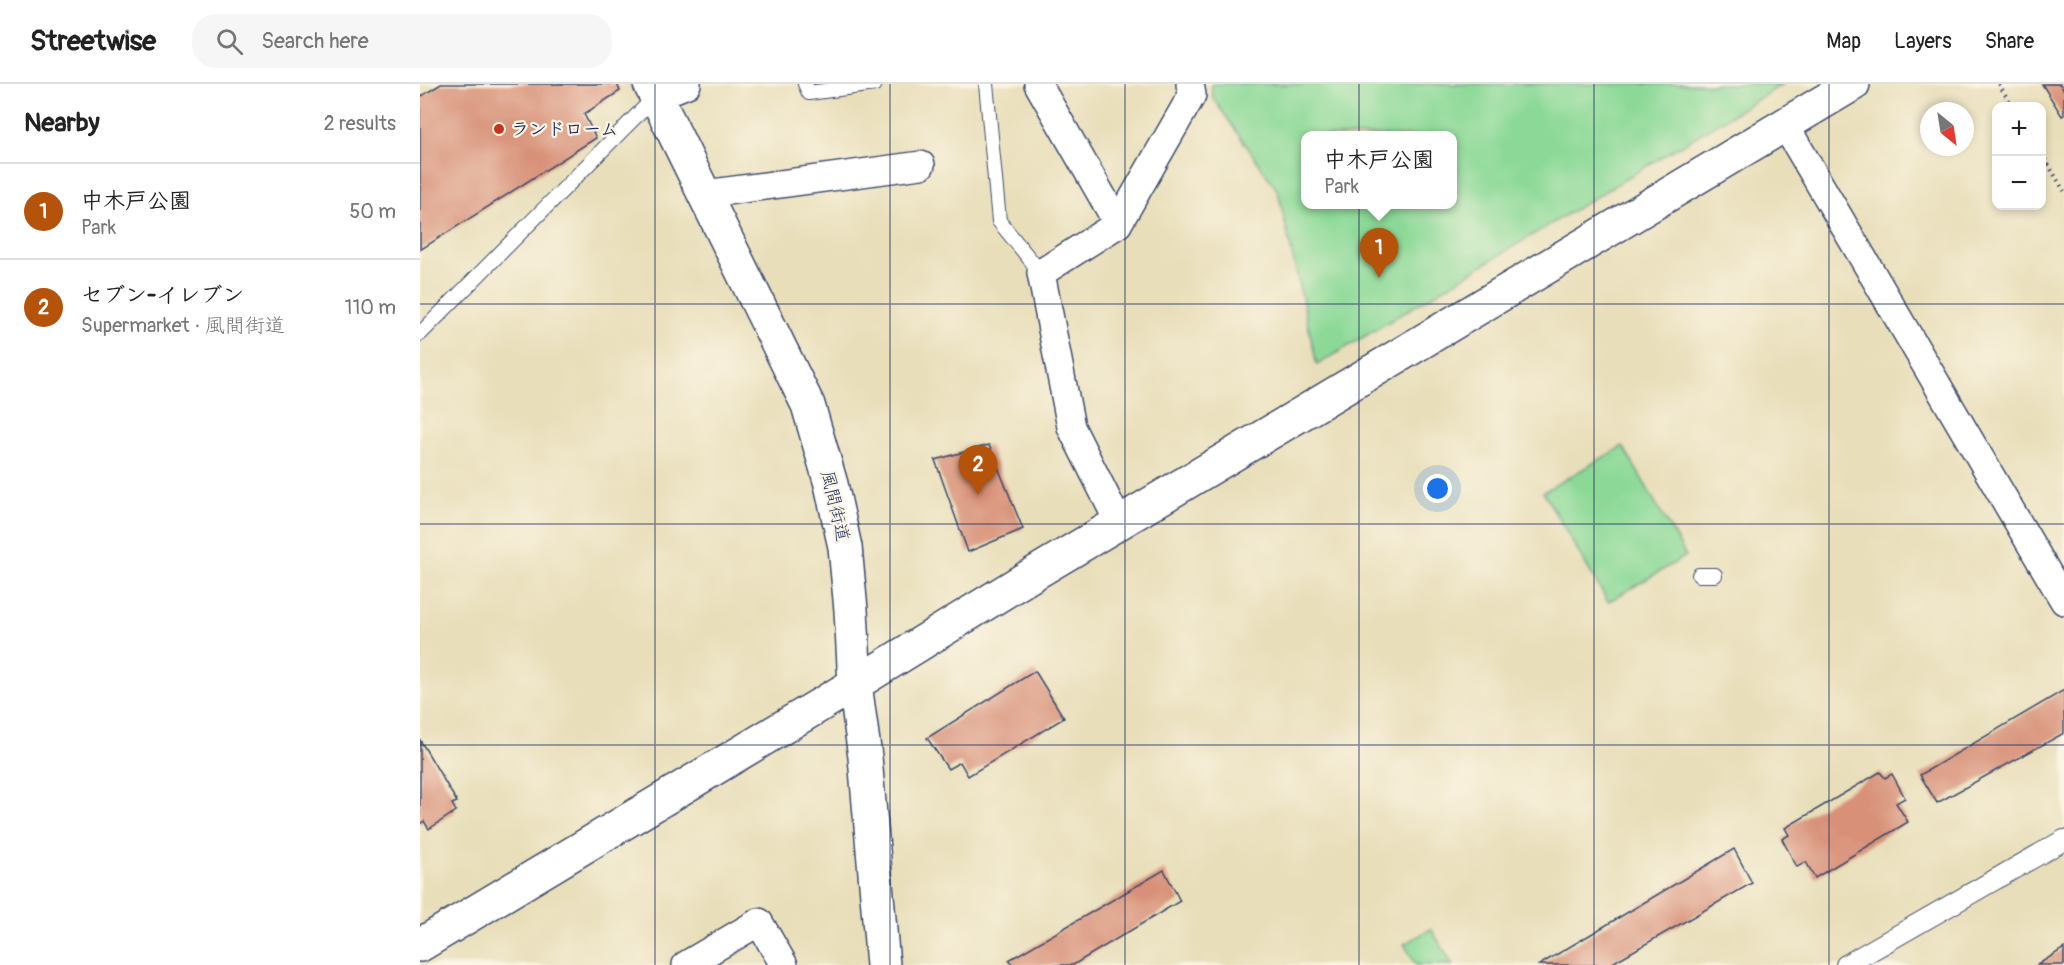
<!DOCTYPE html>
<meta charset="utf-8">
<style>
:root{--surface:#fff;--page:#f6f6f6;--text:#222;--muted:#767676;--line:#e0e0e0;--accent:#b45309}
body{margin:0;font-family:Pangolin,"Klee One",sans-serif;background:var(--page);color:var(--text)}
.controls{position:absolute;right:18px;top:18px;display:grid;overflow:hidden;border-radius:12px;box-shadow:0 3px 9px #0003}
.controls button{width:54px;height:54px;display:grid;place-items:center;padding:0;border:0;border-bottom:2px solid var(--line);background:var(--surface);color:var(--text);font:30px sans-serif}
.compass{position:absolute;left:1500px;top:18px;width:54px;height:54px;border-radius:50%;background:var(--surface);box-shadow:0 3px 9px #0003;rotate:150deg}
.you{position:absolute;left:1018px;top:405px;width:21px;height:21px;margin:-15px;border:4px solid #fff;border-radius:50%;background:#1a73e8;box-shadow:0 0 0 9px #1a73e833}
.badge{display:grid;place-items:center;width:39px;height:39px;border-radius:50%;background:var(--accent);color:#fff;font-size:20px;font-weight:700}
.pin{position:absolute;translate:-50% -50px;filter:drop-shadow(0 2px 3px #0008)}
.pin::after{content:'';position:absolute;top:32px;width:21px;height:18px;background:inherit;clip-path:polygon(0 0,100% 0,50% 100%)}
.popup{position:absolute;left:881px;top:47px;width:156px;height:78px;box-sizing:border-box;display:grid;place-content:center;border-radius:12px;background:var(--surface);filter:drop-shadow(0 2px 4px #0005);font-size:20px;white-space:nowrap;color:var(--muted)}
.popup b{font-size:22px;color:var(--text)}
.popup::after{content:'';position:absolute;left:50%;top:100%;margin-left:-12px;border:12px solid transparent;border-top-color:var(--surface)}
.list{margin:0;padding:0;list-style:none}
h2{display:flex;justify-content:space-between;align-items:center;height:78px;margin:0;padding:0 24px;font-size:26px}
h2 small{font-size:20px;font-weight:400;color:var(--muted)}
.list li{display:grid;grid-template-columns:39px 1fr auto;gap:18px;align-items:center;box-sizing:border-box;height:96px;padding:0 24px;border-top:2px solid var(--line)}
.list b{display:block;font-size:22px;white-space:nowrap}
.list p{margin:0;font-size:20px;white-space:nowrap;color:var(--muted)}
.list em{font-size:20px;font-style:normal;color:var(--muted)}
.icon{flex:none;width:33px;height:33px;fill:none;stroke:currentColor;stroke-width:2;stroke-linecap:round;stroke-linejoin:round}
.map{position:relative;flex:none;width:1644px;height:881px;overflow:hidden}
header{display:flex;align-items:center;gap:36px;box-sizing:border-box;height:84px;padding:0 30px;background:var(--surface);border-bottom:2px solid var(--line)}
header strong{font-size:28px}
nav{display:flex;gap:33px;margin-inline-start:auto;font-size:21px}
.search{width:420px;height:54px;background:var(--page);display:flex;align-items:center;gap:15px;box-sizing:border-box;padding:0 21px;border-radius:24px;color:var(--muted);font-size:22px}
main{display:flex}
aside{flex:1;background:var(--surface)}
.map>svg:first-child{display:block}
.green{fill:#8cd997;stroke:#54847a;stroke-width:1.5;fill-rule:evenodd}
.building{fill:#d89178}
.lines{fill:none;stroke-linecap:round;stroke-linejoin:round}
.service-casing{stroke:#3a496c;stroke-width:16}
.pedestrian-casing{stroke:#3a496c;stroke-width:22}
.minor-casing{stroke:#3a496c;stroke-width:30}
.tertiary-casing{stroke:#3a496c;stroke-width:36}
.path{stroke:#3a496c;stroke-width:4;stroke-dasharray:1.5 4.5;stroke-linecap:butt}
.service{stroke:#fff;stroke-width:14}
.pedestrian{stroke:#fff;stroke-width:20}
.minor{stroke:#fff;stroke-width:27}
.tertiary{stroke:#fff;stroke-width:33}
.grid{fill:none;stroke:#1b2f5e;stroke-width:1.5;stroke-opacity:0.55}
.poi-dot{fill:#c8321e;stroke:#fcf5e5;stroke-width:2}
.labels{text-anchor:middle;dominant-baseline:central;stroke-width:4.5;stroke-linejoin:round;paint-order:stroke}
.poi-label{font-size:18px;font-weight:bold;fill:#1b2f5e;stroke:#fcf5e5;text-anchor:start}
.street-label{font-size:18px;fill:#1b2f5e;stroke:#fcf5e5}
</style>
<header>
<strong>Streetwise</strong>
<div class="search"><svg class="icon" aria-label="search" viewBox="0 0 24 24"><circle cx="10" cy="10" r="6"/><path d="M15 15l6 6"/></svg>Search here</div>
<nav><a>Map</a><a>Layers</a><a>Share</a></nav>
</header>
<main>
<aside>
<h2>Nearby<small>2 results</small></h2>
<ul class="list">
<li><span class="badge">1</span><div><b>中木戸公園</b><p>Park</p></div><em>50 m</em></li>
<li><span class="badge">2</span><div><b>セブン-イレブン</b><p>Supermarket · 風間街道</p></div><em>110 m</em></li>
</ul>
</aside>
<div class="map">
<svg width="1644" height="881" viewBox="0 0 1644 881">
<rect width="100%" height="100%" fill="#fcf5e5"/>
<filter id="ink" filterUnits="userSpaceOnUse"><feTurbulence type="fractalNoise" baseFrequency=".0167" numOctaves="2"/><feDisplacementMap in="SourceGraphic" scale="12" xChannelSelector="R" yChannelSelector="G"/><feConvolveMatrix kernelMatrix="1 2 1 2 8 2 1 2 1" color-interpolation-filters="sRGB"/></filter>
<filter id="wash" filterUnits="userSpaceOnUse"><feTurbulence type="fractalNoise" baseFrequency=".008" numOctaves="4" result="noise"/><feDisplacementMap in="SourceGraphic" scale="24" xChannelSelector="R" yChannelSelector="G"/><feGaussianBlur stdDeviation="1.35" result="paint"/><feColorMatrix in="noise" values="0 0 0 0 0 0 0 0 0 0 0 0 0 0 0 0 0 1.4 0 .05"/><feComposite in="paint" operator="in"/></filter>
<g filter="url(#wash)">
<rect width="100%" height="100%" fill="#e8deb9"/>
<!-- green -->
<g class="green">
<path d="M791,0H1363L897,281L858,107L793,14ZM886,52H1032V121H886Z"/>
<path d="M1203,362L1266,472L1188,518L1123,408Z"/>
<path d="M1011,845L1033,881H996L984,860Z"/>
</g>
<g id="blocks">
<!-- building -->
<g class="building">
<path d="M21,0H197L200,7L164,30L176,54L0,166V13Z"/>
<path d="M1622,0H1640L1643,5L1644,4V31L1642,32Z"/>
<path d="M569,361L603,445L548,468L515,376Z"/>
<path d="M615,587L644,634L548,692L540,678L528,685L507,654Z"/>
<path d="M1644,606V649L1517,719L1500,691Z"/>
<path d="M0,656L37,718L32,720L36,727L9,745L4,737L0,740Z"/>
<path d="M1460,688L1465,694L1472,690L1485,714L1476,719L1488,738L1395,794L1386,778L1377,783L1362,755L1369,751L1365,744Z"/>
<path d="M1314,765L1332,799L1189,881H1119Z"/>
<path d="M744,786L760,817L653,881H593L589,876Z"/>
<path d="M1644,864V881H1617Z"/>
</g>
</g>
</g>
<g filter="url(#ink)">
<use href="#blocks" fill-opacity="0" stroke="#3a496c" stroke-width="1.5"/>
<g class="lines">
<!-- service casing -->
<g class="service-casing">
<g id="service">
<path d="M385,0L389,9L455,0"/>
<path d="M566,0L579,137L621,189"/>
<path d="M0,250L235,13"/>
<path d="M1279,491H1295"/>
</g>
</g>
<!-- pedestrian casing -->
<g class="pedestrian-casing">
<path id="pedestrian" d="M1426,881L1644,756"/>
</g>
<!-- minor casing -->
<g class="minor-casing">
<g id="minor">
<path d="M618,0L698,140"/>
<path d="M237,12L267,0"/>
<path d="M1365,41L1644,517"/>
<path d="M285,110L501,81"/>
<path d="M699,439L651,343L621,189L698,140L772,11L770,0"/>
<path d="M266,881L339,838L364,881"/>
</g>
</g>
<!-- tertiary casing -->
<g class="tertiary-casing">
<g id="tertiary">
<path d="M230,0L388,321L411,400L425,463L431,526L435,600L445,673L463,881"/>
<path d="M0,861L435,600L610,492L1433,0"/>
</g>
</g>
<!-- path -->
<g class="path">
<path d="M1579,0L1592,22"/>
<path d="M1622,70L1644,107"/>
</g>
<!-- service -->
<use href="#service" class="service"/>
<!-- pedestrian -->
<use href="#pedestrian" class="pedestrian"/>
<!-- minor -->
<use href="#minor" class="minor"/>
<!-- tertiary -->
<use href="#tertiary" class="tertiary"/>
</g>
</g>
<!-- grid -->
<path class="grid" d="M235,0V881M470,0V881M705,0V881M939,0V881M1174,0V881M1409,0V881M0,220H1644M0,440H1644M0,661H1644"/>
<!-- markers -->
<circle class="poi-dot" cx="79" cy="45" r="6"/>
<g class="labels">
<!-- poi labels -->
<g class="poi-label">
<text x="91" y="45">ランドローム</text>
</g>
<!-- street labels -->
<g class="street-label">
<text transform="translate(415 422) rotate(77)">風間街道</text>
</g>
</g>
</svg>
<div class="controls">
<button>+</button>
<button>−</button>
</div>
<svg class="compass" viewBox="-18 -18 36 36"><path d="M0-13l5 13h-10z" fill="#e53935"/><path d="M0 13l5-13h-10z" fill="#767676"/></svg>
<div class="you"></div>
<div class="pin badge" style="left:959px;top:194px">1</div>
<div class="popup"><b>中木戸公園</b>Park</div>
<div class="pin badge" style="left:558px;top:411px">2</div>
</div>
</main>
